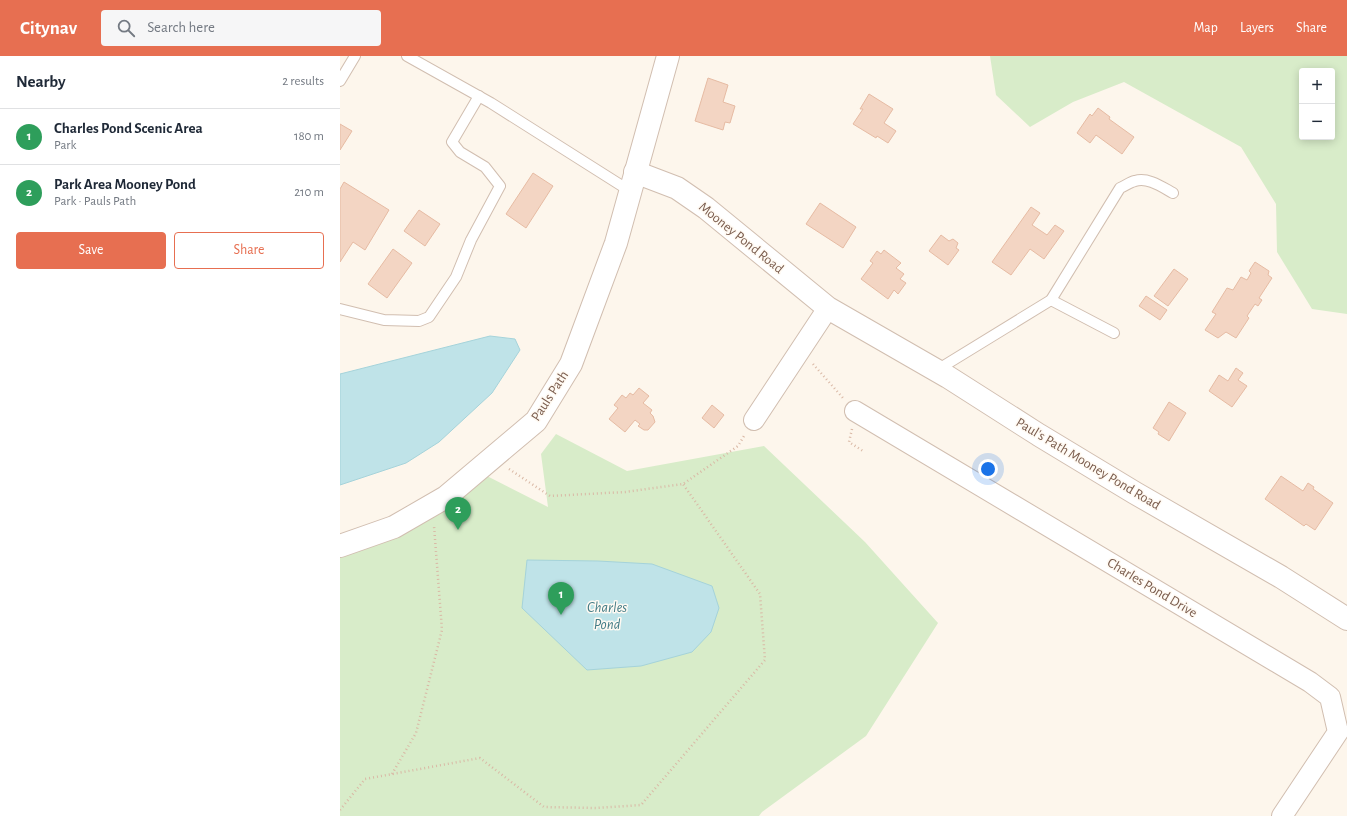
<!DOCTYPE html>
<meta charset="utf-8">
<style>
:root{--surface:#fff;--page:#f6f6f7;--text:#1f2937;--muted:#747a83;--line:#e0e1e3;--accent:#e76f51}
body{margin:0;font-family:"Alegreya Sans",sans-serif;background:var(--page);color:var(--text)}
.controls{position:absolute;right:12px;top:12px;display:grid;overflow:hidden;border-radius:4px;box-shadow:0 2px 10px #0003}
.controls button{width:36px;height:36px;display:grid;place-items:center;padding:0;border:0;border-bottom:1px solid var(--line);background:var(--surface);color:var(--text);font:20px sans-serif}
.you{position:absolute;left:648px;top:413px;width:14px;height:14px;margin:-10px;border:3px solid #fff;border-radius:50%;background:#1a73e8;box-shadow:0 0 0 6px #1a73e833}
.badge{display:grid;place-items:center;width:26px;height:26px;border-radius:50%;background:var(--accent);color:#fff;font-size:13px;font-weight:700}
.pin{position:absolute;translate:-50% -33px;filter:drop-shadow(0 1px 2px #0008)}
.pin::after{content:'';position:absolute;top:21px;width:14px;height:12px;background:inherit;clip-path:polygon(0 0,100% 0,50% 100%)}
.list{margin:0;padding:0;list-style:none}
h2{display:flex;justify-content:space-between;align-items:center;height:52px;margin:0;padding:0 16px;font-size:17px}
h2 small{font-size:13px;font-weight:400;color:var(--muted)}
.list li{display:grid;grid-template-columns:26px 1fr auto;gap:12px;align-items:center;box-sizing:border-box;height:56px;padding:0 16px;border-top:1px solid var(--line)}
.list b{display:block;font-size:15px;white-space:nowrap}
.list p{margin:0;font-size:13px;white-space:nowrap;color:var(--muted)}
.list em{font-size:13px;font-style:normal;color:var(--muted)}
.actions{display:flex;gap:8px;padding:12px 16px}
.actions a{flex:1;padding:9px 0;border:1px solid var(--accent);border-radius:4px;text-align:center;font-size:14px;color:var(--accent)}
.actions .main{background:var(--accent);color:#fff}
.icon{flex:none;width:22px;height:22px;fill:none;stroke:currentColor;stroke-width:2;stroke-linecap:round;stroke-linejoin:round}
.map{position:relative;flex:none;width:1007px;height:760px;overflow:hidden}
header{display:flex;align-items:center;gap:24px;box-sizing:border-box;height:56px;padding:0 20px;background:var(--accent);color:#fff}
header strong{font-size:19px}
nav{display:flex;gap:22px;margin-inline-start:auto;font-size:14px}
.search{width:280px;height:36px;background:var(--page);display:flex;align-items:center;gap:10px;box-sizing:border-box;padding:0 14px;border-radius:4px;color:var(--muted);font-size:15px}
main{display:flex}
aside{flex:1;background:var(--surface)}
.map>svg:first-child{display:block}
.green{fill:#d8ecc9;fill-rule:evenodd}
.water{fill:#bfe3e8;stroke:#a5d3da}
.building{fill:#f3d5c3;stroke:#e6bba3}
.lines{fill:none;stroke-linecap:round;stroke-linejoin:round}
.service-casing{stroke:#d1beb0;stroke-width:12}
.minor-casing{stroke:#d1beb0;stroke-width:22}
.tertiary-casing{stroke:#d1beb0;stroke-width:24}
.path{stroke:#d9b8a5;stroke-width:2.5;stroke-dasharray:1 3;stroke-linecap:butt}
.service{stroke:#fff;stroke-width:10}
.minor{stroke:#fff;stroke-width:20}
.tertiary{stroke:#fff;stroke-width:22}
.labels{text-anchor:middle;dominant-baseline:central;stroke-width:3;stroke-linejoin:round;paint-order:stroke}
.street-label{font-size:14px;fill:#7a5c4d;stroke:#fffaf3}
.water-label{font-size:15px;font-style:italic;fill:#437c86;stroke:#fffaf3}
</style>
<header>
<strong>Citynav</strong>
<div class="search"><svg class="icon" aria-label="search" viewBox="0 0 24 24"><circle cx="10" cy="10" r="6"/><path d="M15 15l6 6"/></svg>Search here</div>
<nav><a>Map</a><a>Layers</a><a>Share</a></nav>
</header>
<main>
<aside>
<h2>Nearby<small>2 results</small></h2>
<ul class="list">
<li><span class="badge" style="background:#2e9e5b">1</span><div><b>Charles Pond Scenic Area</b><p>Park</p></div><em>180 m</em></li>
<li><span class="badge" style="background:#2e9e5b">2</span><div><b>Park Area Mooney Pond</b><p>Park · Pauls Path</p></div><em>210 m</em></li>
</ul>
<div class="actions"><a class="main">Save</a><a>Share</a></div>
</aside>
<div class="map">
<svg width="1007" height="760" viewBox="0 0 1007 760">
<rect width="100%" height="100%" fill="#fdf6ec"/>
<!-- green -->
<g class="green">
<path d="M650,0H1007V258L972,253L937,196L936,148L901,91L784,26L733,46L690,71L656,39ZM962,15H992V81H962Z"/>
<path d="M216,378L287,415L424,390L525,486L598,567L526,680L422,756L419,760H0V491L145,419L208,451L201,398Z"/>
</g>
<!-- water -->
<g class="water">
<path d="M150,280L175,283L180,294L152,337L99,386L66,407L0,429V318Z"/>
<path d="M187,504L258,505L312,508L372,530L379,552L371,576L352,596L301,610L247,614L182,552Z"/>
</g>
<!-- building -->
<g class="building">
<path d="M368,22L388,29L383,46L395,50L390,67L385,66L383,74L355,65Z"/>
<path d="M529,38L553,53L544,67L556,75L548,87L537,80L536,82L513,68L523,53H520Z"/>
<path d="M758,52L770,61L769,63L794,81L782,98L756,79L750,87L737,77L750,58L752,60Z"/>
<path d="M0,68L12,75L0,94Z"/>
<path d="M193,117L213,130L186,172L166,158Z"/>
<path d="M4,126L49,154L25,194L13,186L0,206V133Z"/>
<path d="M480,147L516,171L503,192L466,168Z"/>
<path d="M691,151L700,157L692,169L707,179L715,169L724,175L704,203L690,193L671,219L652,206Z"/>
<path d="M79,154L100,168L85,190L64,175Z"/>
<path d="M601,179L609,185L613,183L618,187L616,192L619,194L608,209L589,195Z"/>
<path d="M53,193L72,207L47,242L28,228Z"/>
<path d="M544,194L561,207L556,212L564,218L560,223L566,227L558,238L554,234L548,243L521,223L533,207L530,205L537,195L541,198Z"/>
<path d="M915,206L929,215L928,219L932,222L919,242L922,244L918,250L915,248L907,260L909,262L896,282L886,276L878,282L865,274L876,258L872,256L887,232L893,234L901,221L907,224L911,217L909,215Z"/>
<path d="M834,213L848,223L828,250L814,240Z"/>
<path d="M806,240L827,254L820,264L799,250Z"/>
<path d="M896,312L903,317L898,324L907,330L892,351L869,335L879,319L888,325Z"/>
<path d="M299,332L309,340L303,347L312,354L310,357L313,360L315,366L308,374H304L298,370L300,368L295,364L285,376L269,363L278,352L274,349L282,339L286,342L290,337L293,339Z"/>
<path d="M829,346L846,357L829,385L818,378L819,376L813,372Z"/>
<path d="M372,349L384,359L374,372L362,362Z"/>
<path d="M941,420L963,435L968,427L974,431L973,433L993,447L975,474L966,468L964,470L925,443Z"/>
</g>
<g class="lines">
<!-- service casing -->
<g class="service-casing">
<g id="service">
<path d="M67,0L151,47L290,135"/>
<path d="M0,25L15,0"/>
<path d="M711,244L774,277"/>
<path d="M0,253L44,264L79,265L89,261L116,221L131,184L160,130L145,111L120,96L112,86L139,40"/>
<path d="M597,314L711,244L780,132C785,130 790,126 795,125C808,121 822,131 833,137"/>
</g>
</g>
<!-- minor casing -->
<g class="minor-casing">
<g id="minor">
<path d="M515,355L970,626L990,641L998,676L942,760"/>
<path d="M414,364L488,252"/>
</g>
</g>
<!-- tertiary casing -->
<g class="tertiary-casing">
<g id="tertiary">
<path d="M295,116L337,132L366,152L488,252L608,321L699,379L795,437L941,521L1007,563"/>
<path d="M0,490L54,471L106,441L196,365L231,308L276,187L328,0"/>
</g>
</g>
<!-- path -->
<g class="path">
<path d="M473,308L503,342"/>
<path d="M512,373L509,386L523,395"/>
<path d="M169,413L210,440L285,436L343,428L398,390L404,380"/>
<path d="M52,718L76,677L102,574L94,470"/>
<path d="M0,754L25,723L140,702L204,751L256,752L301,749L425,604L420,538L343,428"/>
</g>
<!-- service -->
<use href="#service" class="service"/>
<!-- minor -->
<use href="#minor" class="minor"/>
<!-- tertiary -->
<use href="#tertiary" class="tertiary"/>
</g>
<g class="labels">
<!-- street labels -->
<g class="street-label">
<text transform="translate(401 182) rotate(39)">Mooney Pond Road</text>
<text transform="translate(210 340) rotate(-57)">Pauls Path</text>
<text transform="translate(748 408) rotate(31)">Paul's Path Mooney Pond Road</text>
<text transform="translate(812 532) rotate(31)">Charles Pond Drive</text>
</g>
<!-- water labels -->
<g class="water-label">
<text x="267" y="551">Charles<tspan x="267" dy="17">Pond</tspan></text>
</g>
</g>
</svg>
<div class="controls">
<button>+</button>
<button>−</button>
</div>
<div class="you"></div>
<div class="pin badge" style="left:221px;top:559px;background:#2e9e5b">1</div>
<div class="pin badge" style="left:118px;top:474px;background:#2e9e5b">2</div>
</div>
</main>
